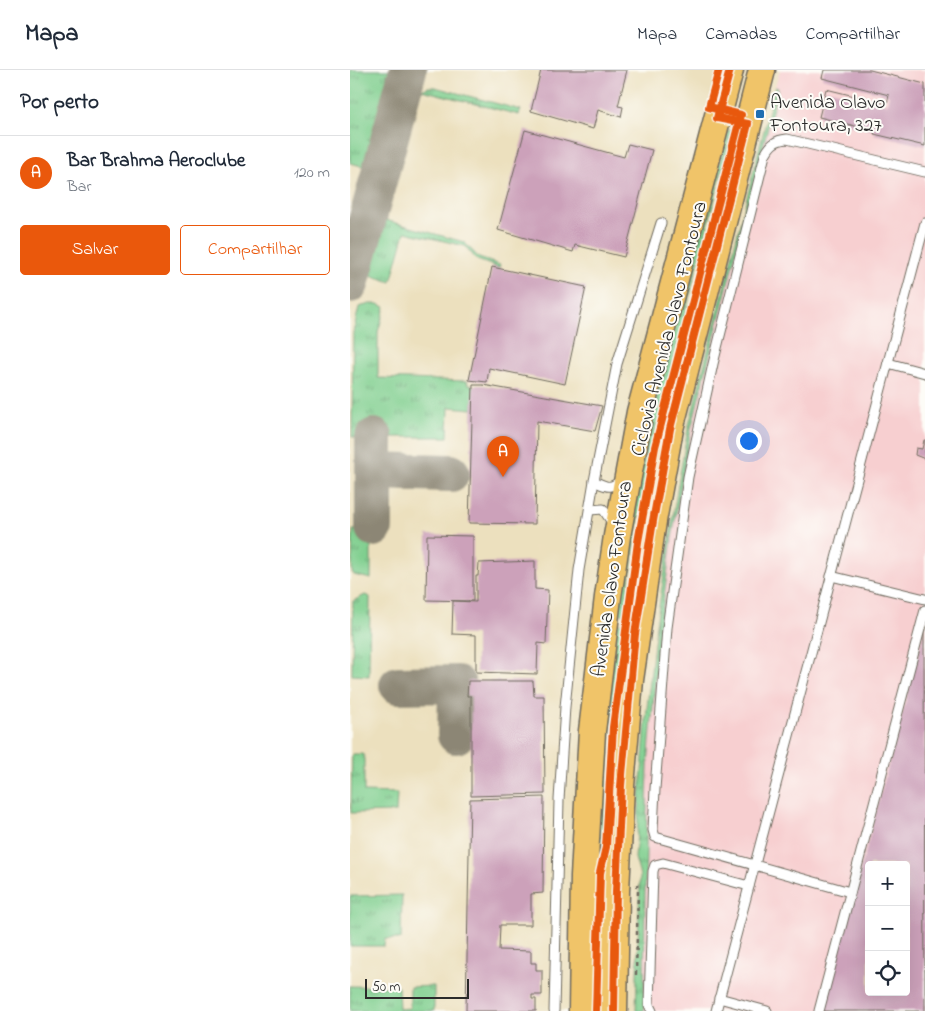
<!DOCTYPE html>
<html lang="pt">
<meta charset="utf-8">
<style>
:root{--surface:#fff;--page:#f2f2f3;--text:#1f2937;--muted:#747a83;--line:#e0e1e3;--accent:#ea580c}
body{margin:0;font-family:"Indie Flower",sans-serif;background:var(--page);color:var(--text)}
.controls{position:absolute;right:15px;bottom:15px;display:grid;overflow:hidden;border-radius:5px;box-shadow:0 5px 20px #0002}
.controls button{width:45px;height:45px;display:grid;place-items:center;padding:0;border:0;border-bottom:1px solid var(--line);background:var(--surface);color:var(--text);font:25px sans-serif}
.scale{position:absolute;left:15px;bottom:12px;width:104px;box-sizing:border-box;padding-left:5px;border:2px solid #2b2b2b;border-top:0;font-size:14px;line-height:18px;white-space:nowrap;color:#2b2b2b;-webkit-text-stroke:4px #fdfcf7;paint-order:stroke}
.you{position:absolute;left:398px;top:370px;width:18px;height:18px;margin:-12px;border:4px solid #fff;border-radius:50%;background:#1a73e8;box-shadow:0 0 0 8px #1a73e833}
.badge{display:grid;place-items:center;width:32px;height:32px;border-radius:50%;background:var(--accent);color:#fff;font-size:16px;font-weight:700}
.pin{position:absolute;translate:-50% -41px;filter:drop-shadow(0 1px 2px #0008)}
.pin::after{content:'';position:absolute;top:26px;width:18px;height:15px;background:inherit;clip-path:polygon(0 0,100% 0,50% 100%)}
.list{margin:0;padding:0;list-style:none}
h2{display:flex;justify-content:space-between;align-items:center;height:65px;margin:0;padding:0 20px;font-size:21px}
h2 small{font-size:16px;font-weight:400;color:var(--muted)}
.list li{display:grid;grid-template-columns:32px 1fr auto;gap:15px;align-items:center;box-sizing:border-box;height:75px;padding:0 20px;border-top:1px solid var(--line)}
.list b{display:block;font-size:19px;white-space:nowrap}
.list p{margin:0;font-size:16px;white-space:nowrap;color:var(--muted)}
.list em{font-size:16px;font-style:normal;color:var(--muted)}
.actions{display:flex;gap:10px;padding:15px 20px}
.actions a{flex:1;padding:11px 0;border:1px solid var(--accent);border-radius:5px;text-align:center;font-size:18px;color:var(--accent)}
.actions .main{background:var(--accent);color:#fff}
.icon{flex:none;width:28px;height:28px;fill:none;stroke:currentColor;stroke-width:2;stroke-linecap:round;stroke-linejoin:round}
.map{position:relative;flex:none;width:575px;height:941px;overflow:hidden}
header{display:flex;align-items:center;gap:30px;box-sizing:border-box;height:70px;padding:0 25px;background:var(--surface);border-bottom:1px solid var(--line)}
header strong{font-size:24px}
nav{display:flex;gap:28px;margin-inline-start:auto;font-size:18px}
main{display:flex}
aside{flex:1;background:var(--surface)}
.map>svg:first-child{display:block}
.built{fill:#f7cfd0;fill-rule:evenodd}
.grass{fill:url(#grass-tufts);stroke:#567d5d}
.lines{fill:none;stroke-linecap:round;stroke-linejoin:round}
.taxiway{stroke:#8c8674;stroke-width:38}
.building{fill:#cca1ba;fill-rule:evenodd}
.lane-casing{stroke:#6f6a5e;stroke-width:11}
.primary-casing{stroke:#6f6a5e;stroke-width:29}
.path{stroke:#6f6a5e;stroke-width:2.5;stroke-dasharray:4 4;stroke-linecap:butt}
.lane{stroke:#fff;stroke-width:9}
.primary{stroke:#f0c469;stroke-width:26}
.cycleway-casing{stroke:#fdfcf7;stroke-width:11}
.cycleway{stroke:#e8590c;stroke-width:8}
.poi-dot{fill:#1f6fb2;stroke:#fdfcf7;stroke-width:2}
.labels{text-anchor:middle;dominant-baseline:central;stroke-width:4;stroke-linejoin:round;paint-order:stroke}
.poi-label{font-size:20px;fill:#2b2b2b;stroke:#fdfcf7;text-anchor:start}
.street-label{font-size:20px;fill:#2b2b2b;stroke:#fdfcf7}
</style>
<header>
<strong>Mapa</strong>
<nav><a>Mapa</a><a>Camadas</a><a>Compartilhar</a></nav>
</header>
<main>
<aside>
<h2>Por perto<small></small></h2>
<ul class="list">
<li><span class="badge">A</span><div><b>Bar Brahma Aeroclube</b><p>Bar</p></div><em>120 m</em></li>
</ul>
<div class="actions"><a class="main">Salvar</a><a>Compartilhar</a></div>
</aside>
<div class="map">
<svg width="575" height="941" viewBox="0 0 575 941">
<defs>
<pattern id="grass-tufts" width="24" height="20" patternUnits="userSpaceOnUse" patternTransform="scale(1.25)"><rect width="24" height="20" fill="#80cf8f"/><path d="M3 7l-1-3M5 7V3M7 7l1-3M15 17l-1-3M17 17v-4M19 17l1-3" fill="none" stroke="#69a875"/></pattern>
</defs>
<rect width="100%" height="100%" fill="#fdfcf7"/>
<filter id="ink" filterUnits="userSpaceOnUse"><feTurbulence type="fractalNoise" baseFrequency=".02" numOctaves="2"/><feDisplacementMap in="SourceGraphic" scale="10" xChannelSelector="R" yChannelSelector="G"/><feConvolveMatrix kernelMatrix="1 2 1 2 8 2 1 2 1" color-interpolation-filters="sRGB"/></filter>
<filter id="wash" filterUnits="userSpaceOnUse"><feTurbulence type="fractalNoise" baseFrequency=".0096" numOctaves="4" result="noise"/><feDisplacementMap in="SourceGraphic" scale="20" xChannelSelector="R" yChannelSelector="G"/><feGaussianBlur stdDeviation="1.12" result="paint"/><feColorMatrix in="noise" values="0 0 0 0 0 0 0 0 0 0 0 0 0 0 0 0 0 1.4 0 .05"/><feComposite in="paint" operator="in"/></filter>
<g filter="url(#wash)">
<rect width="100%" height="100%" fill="#ece0be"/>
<!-- built -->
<path class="built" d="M430,0H575V941H294L295,823L298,694L310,556L322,468L341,359L428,18L425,17ZM519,795H556V922H519Z"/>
<!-- grass -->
<g class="grass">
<path d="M0,0H43L16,97L0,93Z"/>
<path d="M78,17H85L171,40L169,45L72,20Z"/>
<path d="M425,17L428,18L341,359L322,468L310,556L298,694L295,823L294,941H286L290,806L285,788L297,638L306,556L328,415L338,359Z"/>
<path d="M378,60L382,62L307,353L291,434L274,544H268L278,476L300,351Z"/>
<path d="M32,149L114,172L129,188L150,195L149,198L127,190L115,176L55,162L41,212L23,206L18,203Z"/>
<path d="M20,234H28L35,237L28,262V308L118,311L117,314L124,316L123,339L99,337L98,367H2L3,263L9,237Z"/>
<path d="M21,459V509L4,505L2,502L3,460Z"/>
<path d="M15,525L20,527L19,606L2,605L3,531Z"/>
<path d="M267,553L273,554L261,657L252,779H250L249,727Z"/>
<path d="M2,684H14V722L47,723L46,742L1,743Z"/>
<path d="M52,825L51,869H35L34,876H0V826Z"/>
<path d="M0,916L48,917L49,939L60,938V917L84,916V941H0Z"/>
</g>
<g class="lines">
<!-- taxiway -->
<g class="taxiway">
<path d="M0,214L58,0"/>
<path d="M24,367V458"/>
<path d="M24,401L101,403"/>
<path d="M48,615L107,614L106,665"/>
</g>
</g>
<g id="blocks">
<!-- building -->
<g class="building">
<path d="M191,0H277L268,36L273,37L271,47L248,40L243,59L181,41Z"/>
<path d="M474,0H520L575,14V76L524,64L525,61L469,47L476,19L537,34L539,25L472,8Z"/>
<path d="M175,60L274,87L278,74L302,80L274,187L225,175L223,182L148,160Z"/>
<path d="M142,197L236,217L215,314L139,298L137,312L119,310Z"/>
<path d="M123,315H133L252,336L245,361L187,351L185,454L119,453Z"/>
<path d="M574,370H575V389L565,385L566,378L572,379Z"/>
<path d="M77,465L123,466V531L76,530Z"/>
<path d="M185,491V519L198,520L196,574L188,573L187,604L126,602V565L102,564L103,531L126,532V506H128L129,493Z"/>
<path d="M574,562L575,941H473ZM519,795H556V922H519Z"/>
<path d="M118,611H183L184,626H194L195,724L121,726V626H117Z"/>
<path d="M194,727L193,823L181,824V855H150L149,880L181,881V893H186V900H192V925H182V929H186V941H116L120,729Z"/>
</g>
</g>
</g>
<g filter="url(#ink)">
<use href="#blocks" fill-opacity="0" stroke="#6f6a5e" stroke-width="1"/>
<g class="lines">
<!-- lane casing -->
<g class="lane-casing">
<g id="lane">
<path d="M538,293L575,303"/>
<path d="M244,411C257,417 260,420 272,409"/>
<path d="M240,440L253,439L263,454"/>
<path d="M481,506L575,529"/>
<path d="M500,822L305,767L303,760L305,719L317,558L338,407L363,294L415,85C420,75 425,70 437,69L575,102"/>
<path d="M369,928L417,941"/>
<path d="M204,941L209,730L215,637L229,500L244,411L267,294L311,153"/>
<path d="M302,941L299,935L303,801L305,795L313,793L399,816"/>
<path d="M366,941L575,153"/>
<path d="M469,941L575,540"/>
</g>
</g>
<!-- primary casing -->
<g class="primary-casing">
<g id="primary">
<path d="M232,941L234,806L242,661L258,527L267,466L290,342L380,0"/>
<path d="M264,941L266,821L271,716L280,610L303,451L320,359L412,0"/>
</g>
</g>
<!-- path -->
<path class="path" d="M286,905L288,820L287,814"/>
<!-- lane -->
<use href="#lane" class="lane"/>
<!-- primary -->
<use href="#primary" class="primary"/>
<!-- cycleway casing -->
<g class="cycleway-casing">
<g id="cycleway">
<path d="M246,941L250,803L256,777L263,657L288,472L305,377L391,45L359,37L369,0"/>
<path d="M264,941L266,821L271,716L285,564L303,451L320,359L398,54L367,48L380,0"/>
</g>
</g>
<!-- cycleway -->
<use href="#cycleway" class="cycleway"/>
</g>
</g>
<!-- markers -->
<rect class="poi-dot" x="405" y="39" width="10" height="10" rx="2.5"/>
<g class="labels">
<!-- poi labels -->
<g class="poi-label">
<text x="420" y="33">Avenida Olavo<tspan x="420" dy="23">Fontoura, 327</tspan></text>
</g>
<!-- street labels -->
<g class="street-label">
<text transform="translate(320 259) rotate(-76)">Ciclovia Avenida Olavo Fontoura</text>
<text transform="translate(263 509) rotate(-82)">Avenida Olavo Fontoura</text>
</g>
</g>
</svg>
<div class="controls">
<button>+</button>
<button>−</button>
<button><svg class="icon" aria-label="locate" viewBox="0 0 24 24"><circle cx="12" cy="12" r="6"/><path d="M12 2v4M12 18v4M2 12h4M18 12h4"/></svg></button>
</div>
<div class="scale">50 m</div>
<div class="you"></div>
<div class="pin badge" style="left:153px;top:407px">A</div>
</div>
</main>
